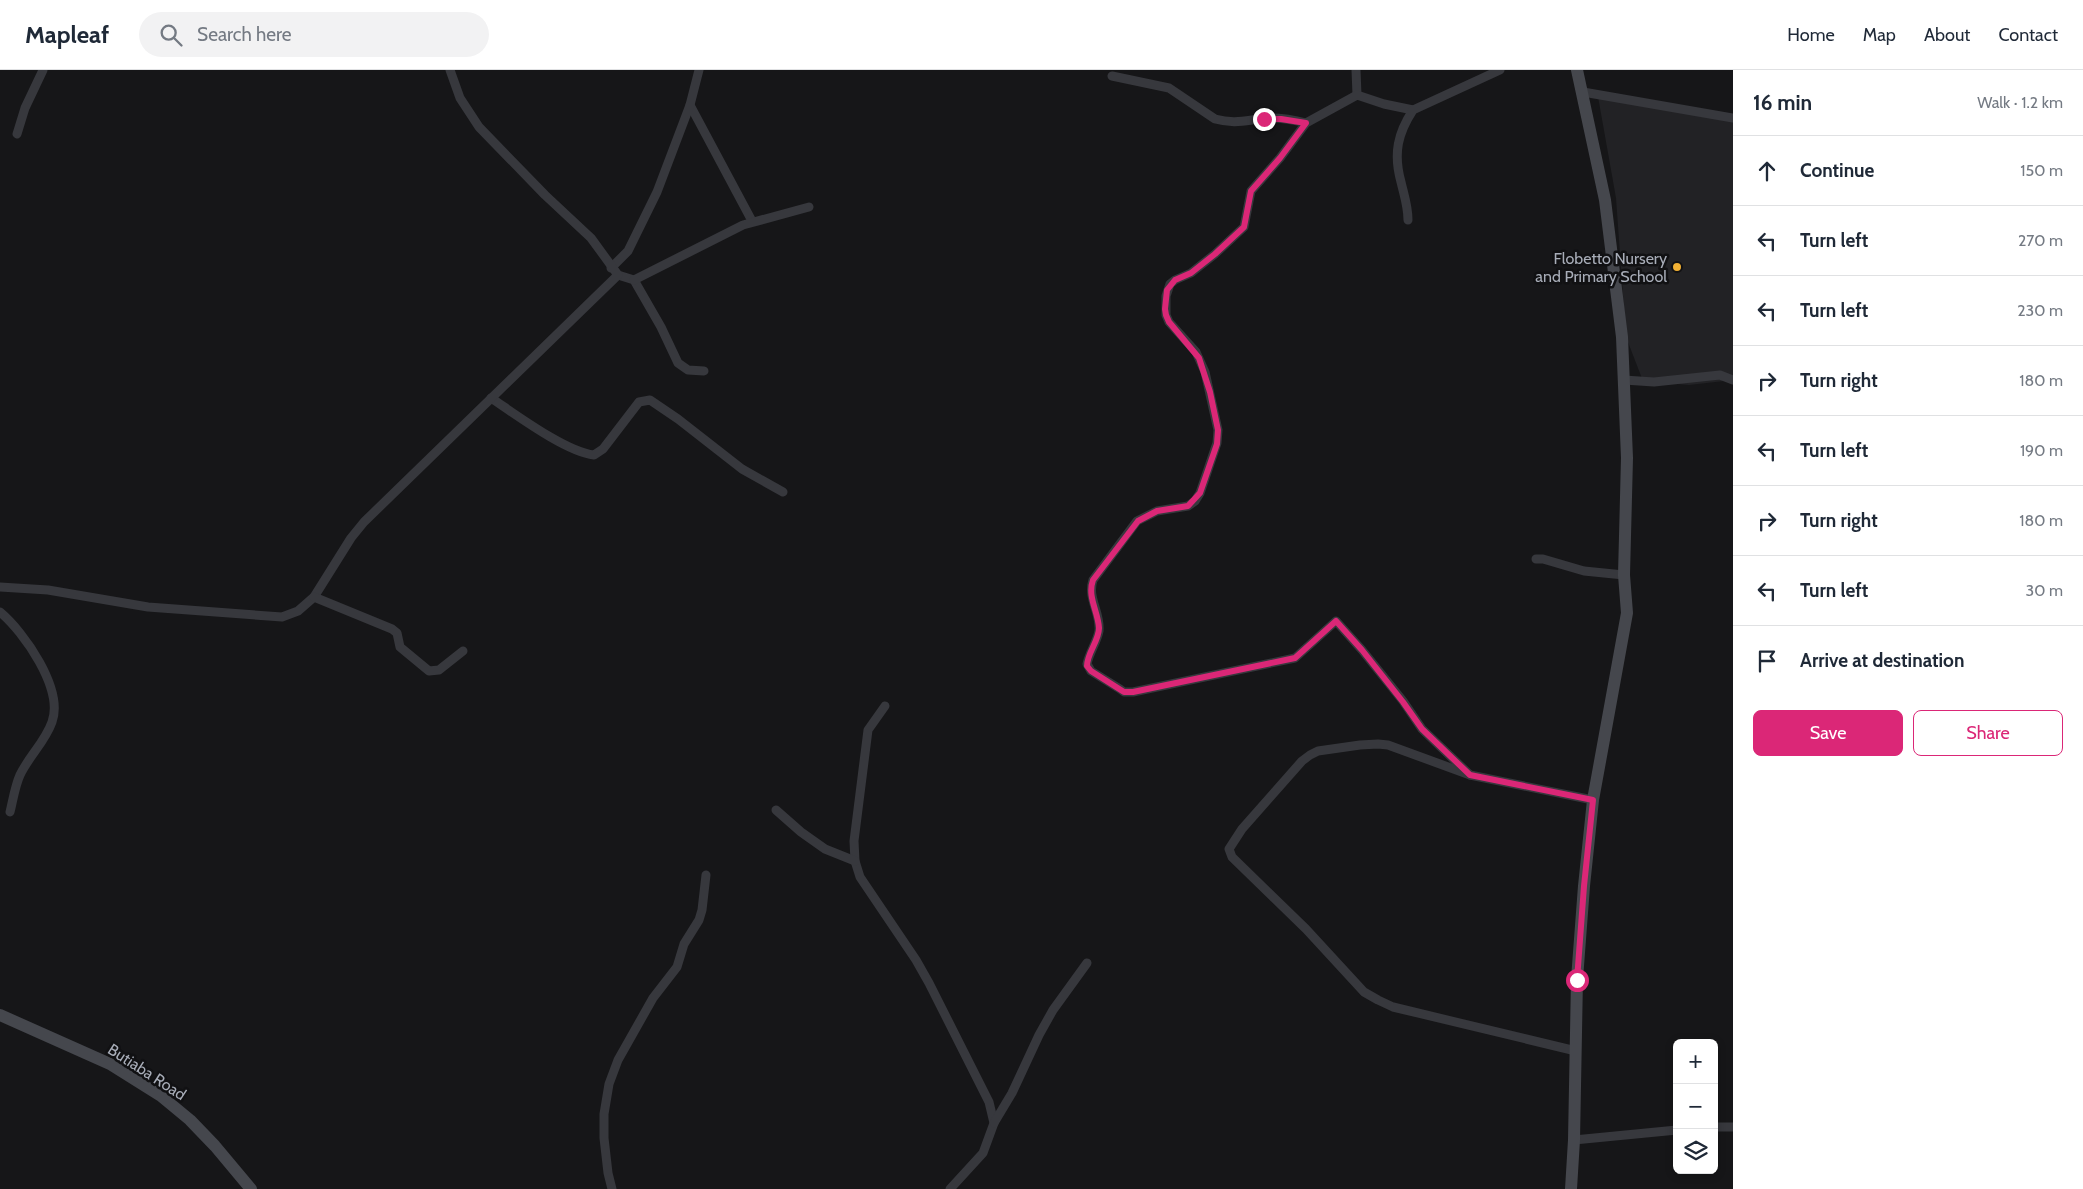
<!DOCTYPE html>
<meta charset="utf-8">
<style>
:root{--surface:#fff;--page:#f2f2f3;--text:#1f2937;--muted:#747a83;--line:#e0e1e3;--accent:#db2777}
body{margin:0;font-family:Cabin,sans-serif;background:var(--page);color:var(--text)}
.controls{position:absolute;right:15px;bottom:15px;display:grid;overflow:hidden;border-radius:8px;box-shadow:0 2px 8px #0003}
.controls button{width:45px;height:45px;display:grid;place-items:center;padding:0;border:0;border-bottom:1px solid var(--line);background:var(--surface);color:var(--text);font:25px sans-serif}
.stop{position:absolute;width:15px;height:15px;margin:-11px;border:4px solid #db2777;border-radius:50%;background:#fff}
.stop.end{background:#db2777;border-color:#fff;box-shadow:0 1px 5px #0008}
.list{margin:0;padding:0;list-style:none}
h2{display:flex;justify-content:space-between;align-items:center;height:65px;margin:0;padding:0 20px;font-size:21px}
h2 small{font-size:16px;font-weight:400;color:var(--muted)}
.list li{display:grid;grid-template-columns:32px 1fr auto;gap:15px;align-items:center;box-sizing:border-box;height:70px;padding:0 20px;border-top:1px solid var(--line)}
.list b{display:block;font-size:19px;white-space:nowrap}
.list em{font-size:16px;font-style:normal;color:var(--muted)}
.actions{display:flex;gap:10px;padding:15px 20px}
.actions a{flex:1;padding:11px 0;border:1px solid var(--accent);border-radius:8px;text-align:center;font-size:18px;color:var(--accent)}
.actions .main{background:var(--accent);color:#fff}
.icon{flex:none;width:28px;height:28px;fill:none;stroke:currentColor;stroke-width:2;stroke-linecap:round;stroke-linejoin:round}
.map{position:relative;flex:none;width:1733px;height:1119px;overflow:hidden}
header{display:flex;align-items:center;gap:30px;box-sizing:border-box;height:70px;padding:0 25px;background:var(--surface);border-bottom:1px solid var(--line)}
header strong{font-size:24px}
nav{display:flex;gap:28px;margin-inline-start:auto;font-size:18px}
.search{width:350px;height:45px;background:var(--page);display:flex;align-items:center;gap:12px;box-sizing:border-box;padding:0 18px;border-radius:28px;color:var(--muted);font-size:19px}
main{display:flex}
aside{flex:1;background:var(--surface)}
.map>svg:first-child{display:block}
.built{fill:#222225}
.lines{fill:none;stroke-linecap:round;stroke-linejoin:round}
.minor{stroke:#37383d;stroke-width:9}
.secondary{stroke:#45474d;stroke-width:12}
.route{stroke:#db2777;stroke-width:6}
.poi-dot{fill:#f2b134;stroke:#111113;stroke-width:2}
.labels{text-anchor:middle;dominant-baseline:central;stroke-width:5;stroke-linejoin:round;paint-order:stroke}
.poi-label{font-size:16px;fill:#a8adb8;stroke:#111113;text-anchor:end}
.street-label{font-size:16px;fill:#a8adb8;stroke:#111113}
</style>
<header>
<strong>Mapleaf</strong>
<div class="search"><svg class="icon" aria-label="search" viewBox="0 0 24 24"><circle cx="10" cy="10" r="6"/><path d="M15 15l6 6"/></svg>Search here</div>
<nav><a>Home</a><a>Map</a><a>About</a><a>Contact</a></nav>
</header>
<main>
<div class="map">
<svg width="1733" height="1119" viewBox="0 0 1733 1119">
<rect width="100%" height="100%" fill="#161618"/>
<!-- built -->
<path class="built" d="M1597,21L1733,51V310L1689,315L1643,311L1626,267L1616,128Z"/>
<g class="lines">
<!-- minor -->
<g class="minor">
<path d="M1356,0L1357,25"/>
<path d="M1112,6L1169,18L1215,49C1237,55 1249,49 1270,48C1282,48 1295,50 1306,53"/>
<path d="M1583,22L1733,48"/>
<path d="M690,35L752,151"/>
<path d="M1413,40L1384,34L1357,25L1306,53L1280,88L1251,121L1244,157L1215,184L1191,203L1175,210L1170,214L1166,226V245L1169,252L1196,282L1205,302L1218,360L1217,373L1200,423L1195,431L1188,436L1157,441L1137,451L1093,510C1087,528 1101,543 1099,561C1097,572 1089,583 1087,594L1091,601L1120,619L1124,622H1133L1295,588L1336,551L1362,580L1403,631L1422,659L1470,705"/>
<path d="M17,64L25,38L43,0"/>
<path d="M1408,150C1408,136 1404,125 1401,112C1393,83 1398,63 1413,40L1500,0"/>
<path d="M611,198L628,181L657,122L690,35L699,0"/>
<path d="M618,205L634,210L661,257L678,293L688,300L704,301"/>
<path d="M634,210L743,155L809,137"/>
<path d="M1624,310L1654,312L1720,305L1733,310"/>
<path d="M491,328C515,344 566,382 594,385L603,379L639,332L650,330L678,349L742,399L783,422"/>
<path d="M1536,489H1543L1584,501L1624,505"/>
<path d="M0,517L48,520L148,537L282,547L298,541L314,527L351,468L364,452L618,205L591,168L545,125L479,57L460,28L450,0"/>
<path d="M314,527L392,559L397,563L400,577L429,601L439,600L463,581"/>
<path d="M0,542C24,562 64,619 52,652C45,672 29,686 20,705C15,716 13,730 10,742"/>
<path d="M885,636L868,660L854,771L855,791L860,807L916,890L929,913L989,1032L994,1053L983,1083L950,1119"/>
<path d="M776,740L801,762L825,779L855,791"/>
<path d="M1576,981L1393,937L1378,930L1364,922L1306,859L1232,787L1229,779L1242,759L1302,691L1310,685L1318,681L1360,675L1378,674L1388,675L1470,705L1593,730"/>
<path d="M994,1053L1012,1023L1039,965L1053,940L1087,893"/>
<path d="M1714,1057H1733"/>
<path d="M1574,1070L1677,1060"/>
<path d="M612,1119L608,1103L604,1068V1044L609,1014L618,990L653,928L677,897L684,874L699,850L702,840L706,805"/>
</g>
<!-- secondary -->
<g class="secondary">
<path d="M0,945L110,994L161,1026L190,1050L215,1076L251,1119"/>
<path d="M1571,1119L1574,1070L1577,909L1584,816L1593,730L1627,543L1624,505L1627,388L1622,267L1605,130L1577,0"/>
</g>
</g>
<g class="lines">
<!-- route -->
<path class="route" d="M1264,49H1281L1306,53L1280,88L1251,121L1244,157L1215,184L1191,203L1175,210L1167,220L1165,239L1166,245L1169,252L1199,288L1210,322L1218,360L1217,374L1200,423L1188,436L1157,441L1138,451L1093,510C1087,527 1098,541 1099,558C1099,571 1087,583 1087,596L1091,601L1124,622H1133L1295,588L1336,551L1362,580L1403,632L1422,659L1470,705L1593,730L1584,816L1577,910"/>
</g>
<!-- markers -->
<circle class="poi-dot" cx="1677" cy="197" r="5"/>
<g class="labels">
<!-- poi labels -->
<g class="poi-label">
<text x="1667" y="188">Flobetto Nursery<tspan x="1667" dy="18">and Primary School</tspan></text>
</g>
<!-- street labels -->
<g class="street-label">
<text transform="translate(147 1002) rotate(33)">Butiaba Road</text>
</g>
</g>
</svg>
<div class="controls">
<button>+</button>
<button>−</button>
<button><svg class="icon" aria-label="layers" viewBox="0 0 24 24"><path d="M12 4l9 5-9 5-9-5zM3 14l9 5 9-5"/></svg></button>
</div>
<div class="stop" style="left:1577px;top:910px"></div>
<div class="stop end" style="left:1264px;top:49px"></div>
</div>
<aside>
<h2>16 min<small>Walk · 1.2 km</small></h2>
<ul class="list">
<li><svg class="icon" aria-label="ahead" viewBox="0 0 24 24"><path d="M12 20V5M6 11l6-6 6 6"/></svg><div><b>Continue</b></div><em>150 m</em></li>
<li><svg class="icon" aria-label="left" viewBox="0 0 24 24"><path d="M17 20v-9H6M10 6l-5 5 5 5"/></svg><div><b>Turn left</b></div><em>270 m</em></li>
<li><svg class="icon" aria-label="left" viewBox="0 0 24 24"><path d="M17 20v-9H6M10 6l-5 5 5 5"/></svg><div><b>Turn left</b></div><em>230 m</em></li>
<li><svg class="icon" aria-label="right" viewBox="0 0 24 24"><path d="M7 20v-9h11M14 6l5 5-5 5"/></svg><div><b>Turn right</b></div><em>180 m</em></li>
<li><svg class="icon" aria-label="left" viewBox="0 0 24 24"><path d="M17 20v-9H6M10 6l-5 5 5 5"/></svg><div><b>Turn left</b></div><em>190 m</em></li>
<li><svg class="icon" aria-label="right" viewBox="0 0 24 24"><path d="M7 20v-9h11M14 6l5 5-5 5"/></svg><div><b>Turn right</b></div><em>180 m</em></li>
<li><svg class="icon" aria-label="left" viewBox="0 0 24 24"><path d="M17 20v-9H6M10 6l-5 5 5 5"/></svg><div><b>Turn left</b></div><em>30 m</em></li>
<li><svg class="icon" aria-label="arrive" viewBox="0 0 24 24"><path d="M6 21V4h12l-3 4 3 4H6"/></svg><div><b>Arrive at destination</b></div></li>
</ul>
<div class="actions"><a class="main">Save</a><a>Share</a></div>
</aside>
</main>
